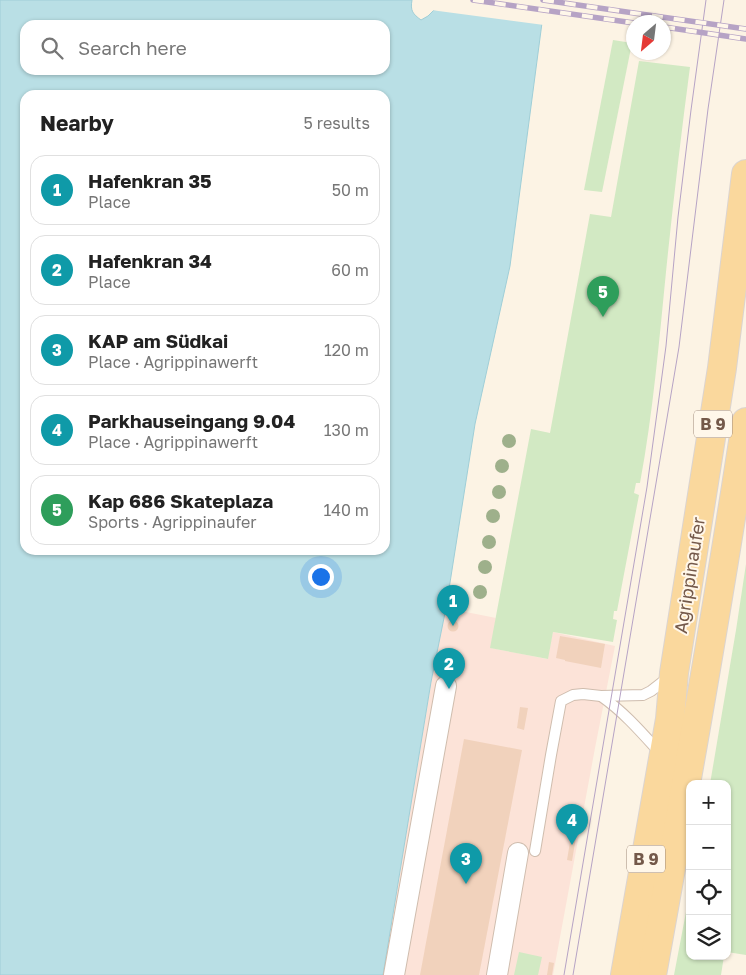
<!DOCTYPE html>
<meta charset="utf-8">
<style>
:root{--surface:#fff;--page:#f2f2f2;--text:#222;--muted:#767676;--line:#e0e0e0;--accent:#e56e4a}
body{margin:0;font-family:"Golos Text",sans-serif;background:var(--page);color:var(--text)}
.controls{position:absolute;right:15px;bottom:15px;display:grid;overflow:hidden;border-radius:10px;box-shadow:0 1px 4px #0004}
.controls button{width:45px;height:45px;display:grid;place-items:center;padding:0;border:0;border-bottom:1px solid var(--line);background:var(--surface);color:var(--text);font:25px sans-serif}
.compass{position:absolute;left:626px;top:15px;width:45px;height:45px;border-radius:50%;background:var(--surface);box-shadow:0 1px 4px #0004;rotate:208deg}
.you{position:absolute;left:320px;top:576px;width:18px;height:18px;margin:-12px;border:4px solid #fff;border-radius:50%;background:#1a73e8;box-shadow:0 0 0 8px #1a73e833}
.badge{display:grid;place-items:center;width:32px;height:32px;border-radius:50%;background:var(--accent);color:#fff;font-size:16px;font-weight:700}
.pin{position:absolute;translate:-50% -41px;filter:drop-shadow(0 1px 2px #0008)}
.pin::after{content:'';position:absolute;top:26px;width:18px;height:15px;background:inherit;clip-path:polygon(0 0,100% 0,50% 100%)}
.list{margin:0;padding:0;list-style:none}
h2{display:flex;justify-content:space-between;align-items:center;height:65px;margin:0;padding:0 20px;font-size:21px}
h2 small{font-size:16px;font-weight:400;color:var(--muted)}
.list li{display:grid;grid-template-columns:32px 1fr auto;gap:15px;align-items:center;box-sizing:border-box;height:70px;margin:0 10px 10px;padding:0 10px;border:1px solid var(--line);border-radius:15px}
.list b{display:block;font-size:19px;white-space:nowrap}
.list p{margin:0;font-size:16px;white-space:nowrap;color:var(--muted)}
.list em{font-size:16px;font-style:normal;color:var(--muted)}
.icon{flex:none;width:28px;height:28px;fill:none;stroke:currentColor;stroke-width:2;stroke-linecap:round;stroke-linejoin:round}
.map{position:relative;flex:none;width:746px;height:975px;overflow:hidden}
.search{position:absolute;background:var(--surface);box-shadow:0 1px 4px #0004;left:20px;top:20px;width:370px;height:55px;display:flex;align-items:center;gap:12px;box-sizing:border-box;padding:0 18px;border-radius:15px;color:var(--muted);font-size:19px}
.panel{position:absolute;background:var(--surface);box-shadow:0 1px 4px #0004;left:20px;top:90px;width:370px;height:465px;border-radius:15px}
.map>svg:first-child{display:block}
.commercial{fill:#fce3d8}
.green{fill:#d2e9c3}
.water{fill:#b9dfe5;stroke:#9fced7;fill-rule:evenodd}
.pier{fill:#fcf3e4}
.building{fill:#f1d2bc}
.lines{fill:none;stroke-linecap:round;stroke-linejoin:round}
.lane-casing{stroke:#cfbdae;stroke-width:12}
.street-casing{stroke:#cfbdae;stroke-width:22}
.primary-casing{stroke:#dbd4d0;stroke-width:30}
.lane{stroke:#fff;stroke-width:10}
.street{stroke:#fff;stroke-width:20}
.primary{stroke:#fad89d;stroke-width:28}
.tram{stroke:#b6a3c5;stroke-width:1}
.rail-casing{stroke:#b6a3c5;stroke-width:5.5}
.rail{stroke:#fff7ea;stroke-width:4;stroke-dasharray:11;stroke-linecap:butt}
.tree{fill:#9eb08b}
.labels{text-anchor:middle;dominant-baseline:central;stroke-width:4;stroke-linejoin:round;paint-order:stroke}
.shield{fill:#fff7ea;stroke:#9e887a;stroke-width:1}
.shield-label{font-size:16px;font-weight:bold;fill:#74594a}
.street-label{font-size:18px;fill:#74594a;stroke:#fff7ea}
</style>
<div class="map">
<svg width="746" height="975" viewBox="0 0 746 975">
<rect width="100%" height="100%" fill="#fcf3e4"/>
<!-- commercial -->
<path class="commercial" d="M446,608L496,618L491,648L547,659L553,632L615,646L595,748L553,975H383L431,682Z"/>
<!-- green -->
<g class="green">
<path d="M613,40L632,43L602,192L584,190Z"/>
<path d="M639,61L690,67C681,135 673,203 666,272C659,342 653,413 640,483H636L634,493L639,495L617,611H614L613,619L617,620L613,642L553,632L548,659L490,648L531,429L550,433L590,214L611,217Z"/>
<path d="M746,564V955L727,952V784H710L736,630Z"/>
<path d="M690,891V956H724L721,975H674Z"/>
<path d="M519,952L542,957L538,975H514Z"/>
</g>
<!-- water -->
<path class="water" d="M0,0H412C410,11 413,14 421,20L428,16L434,10L545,0L510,266L475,424L446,608L431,682L383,975H0ZM25,25H385V70H25ZM25,95H385V550H25Z"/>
<!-- pier -->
<path class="pier" d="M433,0H548L544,25L431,10Z"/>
<!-- building -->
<g class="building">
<circle cx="453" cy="626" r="5.5"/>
<path d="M560,636L605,644L601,668L565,661V660L556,658Z"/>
<path d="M520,707L528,708L524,730L517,728Z"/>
<path d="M464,739L522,750L479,975H420Z"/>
<path d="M572,830L577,831L572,861L567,860Z"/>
<path d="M549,962L554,963L552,975H547Z"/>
</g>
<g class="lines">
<!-- lane casing -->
<g class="lane-casing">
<g id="lane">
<path d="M601,696C624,712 642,733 661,754"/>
<path d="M535,851L551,755L561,701L573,695L583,694L601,696L643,695L651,691L669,677"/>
</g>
</g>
<!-- street casing -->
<g class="street-casing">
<g id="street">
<path d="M394,975L446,686"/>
<path d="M497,975L518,853"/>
</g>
</g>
<!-- primary casing -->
<g class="primary-casing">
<g id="primary">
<path d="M625,975L670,719L674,673L722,368L746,174"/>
<path d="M652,975C685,791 718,607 746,422"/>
</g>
</g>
<!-- lane -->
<use href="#lane" class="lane"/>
<!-- street -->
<use href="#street" class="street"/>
<!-- primary -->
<use href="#primary" class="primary"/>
<!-- tram -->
<g class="tram">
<path d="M564,975L647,487L666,346L678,217L691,110L706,0"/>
<path d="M573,975L679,347L708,109L724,0"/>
</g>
<!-- rail casing -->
<g class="rail-casing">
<g id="rail">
<path d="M473,0L634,23"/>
<path d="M543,0L746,29"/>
<path d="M664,27L746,39"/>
</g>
</g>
<!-- rail -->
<use href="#rail" class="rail"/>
</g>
<!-- trees -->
<g class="tree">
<circle cx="509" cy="441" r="7"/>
<circle cx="502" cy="466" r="7"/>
<circle cx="499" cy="492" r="7"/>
<circle cx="493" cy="516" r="7"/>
<circle cx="489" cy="542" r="7"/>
<circle cx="485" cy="567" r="7"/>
<circle cx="480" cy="592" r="7"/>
</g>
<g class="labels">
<!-- shield labels -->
<g class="shield">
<rect x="694" y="410.5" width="38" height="27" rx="4"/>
<rect x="627" y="845.5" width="38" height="27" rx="4"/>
</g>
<g class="shield-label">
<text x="713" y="424">B 9</text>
<text x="646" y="859">B 9</text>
</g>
<!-- street labels -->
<g class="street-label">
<text transform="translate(689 575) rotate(-81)">Agrippinaufer</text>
</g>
</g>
</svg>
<div class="controls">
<button>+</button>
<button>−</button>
<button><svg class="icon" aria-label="locate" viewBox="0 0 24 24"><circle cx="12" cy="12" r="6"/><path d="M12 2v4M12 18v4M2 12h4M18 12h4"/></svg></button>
<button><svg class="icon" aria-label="layers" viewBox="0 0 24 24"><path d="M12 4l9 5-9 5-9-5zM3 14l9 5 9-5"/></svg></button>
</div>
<svg class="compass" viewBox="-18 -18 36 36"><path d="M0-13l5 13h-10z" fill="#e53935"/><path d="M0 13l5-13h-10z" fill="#767676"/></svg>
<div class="you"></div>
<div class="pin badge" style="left:453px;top:626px;background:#0f9aa8">1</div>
<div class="pin badge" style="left:449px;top:689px;background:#0f9aa8">2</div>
<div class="pin badge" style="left:466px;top:884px;background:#0f9aa8">3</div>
<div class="pin badge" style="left:572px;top:845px;background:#0f9aa8">4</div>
<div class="pin badge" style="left:603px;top:317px;background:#2e9e5b">5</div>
<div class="search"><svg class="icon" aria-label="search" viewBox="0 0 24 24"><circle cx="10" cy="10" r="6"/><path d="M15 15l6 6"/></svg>Search here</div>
<section class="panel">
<h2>Nearby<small>5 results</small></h2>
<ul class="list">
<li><span class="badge" style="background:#0f9aa8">1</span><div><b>Hafenkran 35</b><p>Place</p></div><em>50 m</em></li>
<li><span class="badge" style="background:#0f9aa8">2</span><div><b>Hafenkran 34</b><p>Place</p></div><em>60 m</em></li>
<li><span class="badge" style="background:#0f9aa8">3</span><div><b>KAP am Südkai</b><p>Place · Agrippinawerft</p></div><em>120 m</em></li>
<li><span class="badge" style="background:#0f9aa8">4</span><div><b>Parkhauseingang 9.04</b><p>Place · Agrippinawerft</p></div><em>130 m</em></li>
<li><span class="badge" style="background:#2e9e5b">5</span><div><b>Kap 686 Skateplaza</b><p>Sports · Agrippinaufer</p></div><em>140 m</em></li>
</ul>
</section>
</div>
